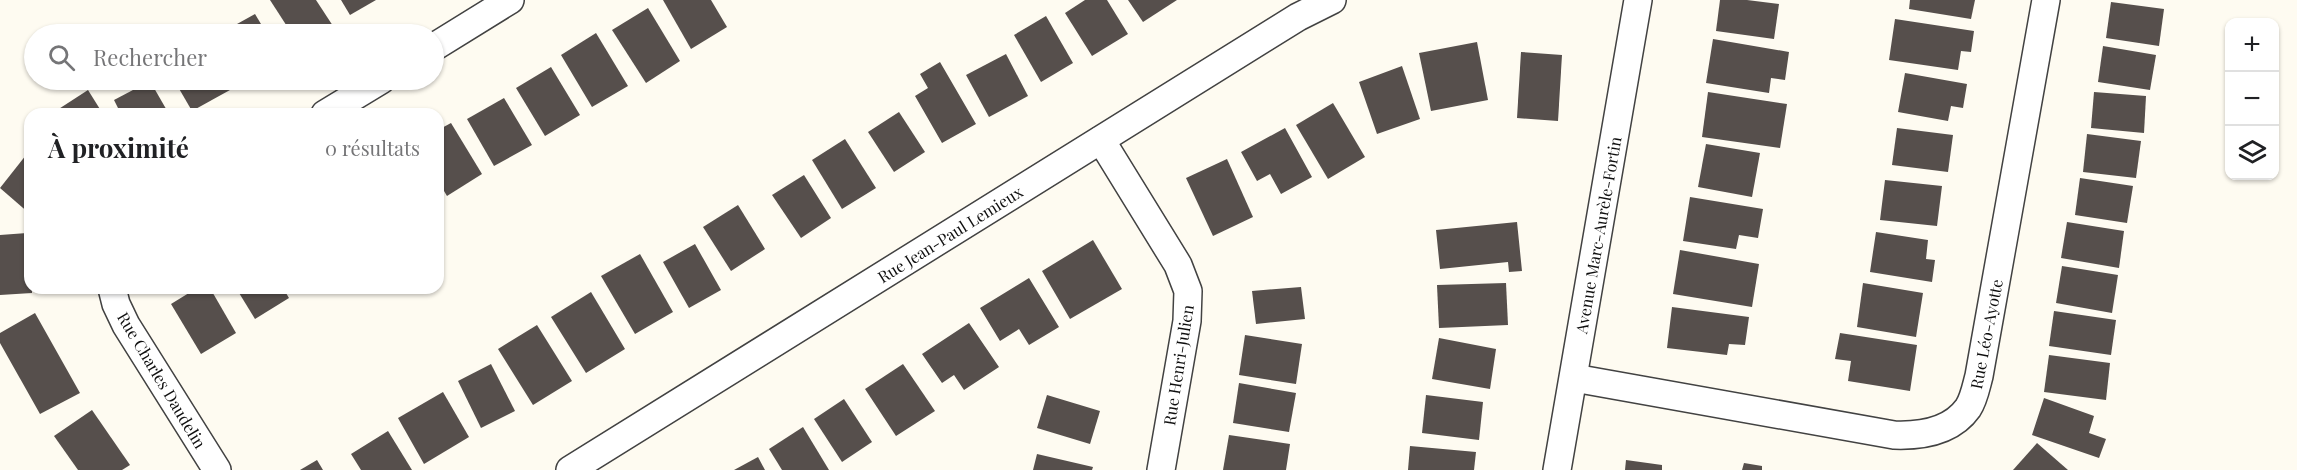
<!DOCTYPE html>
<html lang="fr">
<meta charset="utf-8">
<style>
:root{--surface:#fff;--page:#f2f2f2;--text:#202124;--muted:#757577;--line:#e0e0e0}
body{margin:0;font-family:"Playfair Display",serif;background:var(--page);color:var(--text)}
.controls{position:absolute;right:18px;top:18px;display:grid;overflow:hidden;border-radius:12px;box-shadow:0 2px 4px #0004}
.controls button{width:54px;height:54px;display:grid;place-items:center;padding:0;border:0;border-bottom:2px solid var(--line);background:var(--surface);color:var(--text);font:30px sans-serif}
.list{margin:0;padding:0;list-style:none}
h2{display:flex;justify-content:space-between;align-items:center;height:78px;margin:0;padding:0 24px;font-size:26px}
h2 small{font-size:20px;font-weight:400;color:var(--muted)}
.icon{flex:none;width:33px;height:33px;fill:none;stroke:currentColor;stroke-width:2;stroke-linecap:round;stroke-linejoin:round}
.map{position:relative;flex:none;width:2297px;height:470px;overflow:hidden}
.search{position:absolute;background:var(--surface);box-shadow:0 2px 4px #0004;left:24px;top:24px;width:420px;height:66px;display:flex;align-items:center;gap:15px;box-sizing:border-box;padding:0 21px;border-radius:33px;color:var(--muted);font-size:22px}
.panel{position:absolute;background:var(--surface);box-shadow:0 2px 4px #0004;left:24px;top:108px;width:420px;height:186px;border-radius:18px}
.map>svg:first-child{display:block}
.building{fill:#564f4c}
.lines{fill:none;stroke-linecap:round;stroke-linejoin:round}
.street-casing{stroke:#424242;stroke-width:30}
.street{stroke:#fff;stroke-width:27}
.labels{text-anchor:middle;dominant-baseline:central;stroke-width:6;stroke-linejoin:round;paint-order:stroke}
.street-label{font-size:16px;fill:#0f0f0f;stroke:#fff}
</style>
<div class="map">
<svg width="2297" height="470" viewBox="0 0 2297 470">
<rect width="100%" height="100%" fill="#fefbf1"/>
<!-- building -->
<g class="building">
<path d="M270,0H316L333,26L320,34H292Z"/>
<path d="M341,0H376L350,15Z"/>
<path d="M663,0H711L727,27L691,49Z"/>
<path d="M1085,0H1107L1128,34L1092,56L1065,13Z"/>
<path d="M1128,0H1177L1143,22Z"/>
<path d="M1720,0H1747L1779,4L1774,39L1716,31Z"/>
<path d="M1910,0H1975L1971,19L1909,9Z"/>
<path d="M2111,2L2164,9L2159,46L2106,38Z"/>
<path d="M648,8L680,61L646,83L612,30Z"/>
<path d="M255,14L267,34H219Z"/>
<path d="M1046,16L1073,63L1041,82L1014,35Z"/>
<path d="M1895,19L1974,31L1971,52L1961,51L1958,70L1889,60Z"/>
<path d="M596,33L628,86L592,107L561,55Z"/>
<path d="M1713,39L1789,52L1785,80L1771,78L1769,93L1706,83Z"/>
<path d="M1477,42L1488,100L1431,111L1419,53Z"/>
<path d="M2103,46L2156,55L2150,90L2098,82Z"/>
<path d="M1521,52L1562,55L1558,121L1517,118Z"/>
<path d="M1006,54L1028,96L989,117L966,75Z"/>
<path d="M940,62L976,124L942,143L915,96L928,88L920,74Z"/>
<path d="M1402,66L1420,119L1377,134L1359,82Z"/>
<path d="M551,67L580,115L545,136L516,88Z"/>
<path d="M1905,73L1967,84L1963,108L1951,106L1948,121L1898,112Z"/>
<path d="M174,80H224L230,90L192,111Z"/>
<path d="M150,81L169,114H121L114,100Z"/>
<path d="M88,90L103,114H51Z"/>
<path d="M1708,92L1787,104L1780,148L1702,137Z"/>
<path d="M2094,92L2146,96L2144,133L2091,128Z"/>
<path d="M504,98L532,145L494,166L467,119Z"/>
<path d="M1333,103L1365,157L1328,179L1296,125Z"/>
<path d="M899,112L925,152L894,172L868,132Z"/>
<path d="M451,123L482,174L447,196L438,181V130Z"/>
<path d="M1285,128L1312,177L1281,194L1270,174L1257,181L1241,152Z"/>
<path d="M1897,128L1953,135L1948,172L1892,165Z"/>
<path d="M2087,134L2141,141L2136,178L2083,172Z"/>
<path d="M845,139L876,188L842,209L812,160Z"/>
<path d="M1706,144L1760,153L1752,197L1698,187Z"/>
<path d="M30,150V214L0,188Z"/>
<path d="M1227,159L1253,217L1213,236L1186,178Z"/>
<path d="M804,175L831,218L801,238L772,195Z"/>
<path d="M2080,178L2133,186L2127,223L2075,215Z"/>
<path d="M1885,180L1942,186L1937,226L1880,220Z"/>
<path d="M1690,197L1763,209L1758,238L1739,235L1736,249L1683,241Z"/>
<path d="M738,205L765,249L731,271L703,227Z"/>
<path d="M1517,222L1522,271L1509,272L1508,262L1440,269L1436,230Z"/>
<path d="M2067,222L2124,231L2119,268L2061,258Z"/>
<path d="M1876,232L1928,240L1926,259L1935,260L1932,282L1870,272Z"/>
<path d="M27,233L30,288H32V293L0,295V235Z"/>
<path d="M1093,240L1122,289L1070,319L1042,271Z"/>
<path d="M695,244L721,290L689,308L663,262Z"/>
<path d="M1680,250L1759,264L1752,307L1673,294Z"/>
<path d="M640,254L673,312L635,334L601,276Z"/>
<path d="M2062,266L2118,275L2112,313L2056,303Z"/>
<path d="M1029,278L1059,327L1029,345L1019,329L1000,341L980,308Z"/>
<path d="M1506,283L1508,325L1439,328L1437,285Z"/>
<path d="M1863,283L1923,293L1916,337L1857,327Z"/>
<path d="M1301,287L1305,319L1256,324L1252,291Z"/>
<path d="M197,288H210L236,333L201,354L171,304Z"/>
<path d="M236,288H283L289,298L255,319Z"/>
<path d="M591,292L625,349L586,373L551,317Z"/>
<path d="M1672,307L1749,317L1745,345L1729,344L1727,355L1667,348Z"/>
<path d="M2054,311L2116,320L2111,355L2049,346Z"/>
<path d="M35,313L80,393L40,414L0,343V333Z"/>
<path d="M969,323L999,367L964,390L954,375L942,383L922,354Z"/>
<path d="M537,325L572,381L533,405L498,349Z"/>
<path d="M1840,333L1917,345L1910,391L1848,381L1851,361L1835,359Z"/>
<path d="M1245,335L1302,344L1296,384L1239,375Z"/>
<path d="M1439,338L1496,349L1490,389L1432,379Z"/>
<path d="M2049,355L2110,363L2106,400L2044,392Z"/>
<path d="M491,364L515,411L481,428L458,381Z"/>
<path d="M903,364L935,411L896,436L865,389Z"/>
<path d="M1239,383L1296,393L1289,432L1233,423Z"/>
<path d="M443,392L469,437L424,464L398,418Z"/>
<path d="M1047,395L1100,411L1090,444L1037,428Z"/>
<path d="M1426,395L1483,402L1479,440L1422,433Z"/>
<path d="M2044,398L2094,416L2089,433L2106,439L2099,458L2032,435Z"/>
<path d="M844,399L872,442L842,462L814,419Z"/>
<path d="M92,410L130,465L122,470H78L54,436Z"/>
<path d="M803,427L829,470H782L769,449Z"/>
<path d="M388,431L412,470H361L351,454Z"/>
<path d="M1229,435L1290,444L1286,470H1223Z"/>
<path d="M2037,443L2068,470H2013Z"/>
<path d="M1410,446L1476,452L1474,470H1408Z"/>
<path d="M1037,454L1093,467L1092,470H1033Z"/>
<path d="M758,457L765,470H734Z"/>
<path d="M317,460L323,470H300Z"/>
<path d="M1626,460L1662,465V470H1625Z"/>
<path d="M1744,463L1762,466V470H1742Z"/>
</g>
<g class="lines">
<!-- street casing -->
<g class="street-casing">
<g id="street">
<path d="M434,47L510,0"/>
<path d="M325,114L381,80"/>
<path d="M1101,140L1178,265L1188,291L1187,321L1161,470"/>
<path d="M112,288L116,304L126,325L217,470"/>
<path d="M1574,378L1894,435C1921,436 1951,432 1968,408C1974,399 1976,387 1979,376L2046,0"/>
<path d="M570,470L1298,17L1332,0"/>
<path d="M1557,470L1638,0"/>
</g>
</g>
<!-- street -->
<use href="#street" class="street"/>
</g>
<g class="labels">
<!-- street labels -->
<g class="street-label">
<text transform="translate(950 234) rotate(-32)">Rue Jean-Paul Lemieux</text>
<text transform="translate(1598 235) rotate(-80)">Avenue Marc-Aurèle-Fortin</text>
<text transform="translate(1986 334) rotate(-79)">Rue Léo-Ayotte</text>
<text transform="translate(1178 365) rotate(-81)">Rue Henri-Julien</text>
<text transform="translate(162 380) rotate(59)">Rue Charles Daudelin</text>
</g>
</g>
</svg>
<div class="controls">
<button>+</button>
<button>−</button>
<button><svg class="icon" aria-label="layers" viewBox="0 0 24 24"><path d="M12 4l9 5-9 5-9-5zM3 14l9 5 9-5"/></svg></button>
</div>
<div class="search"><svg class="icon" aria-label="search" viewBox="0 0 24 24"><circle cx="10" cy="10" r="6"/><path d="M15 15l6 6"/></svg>Rechercher</div>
<section class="panel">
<h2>À proximité<small>0 résultats</small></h2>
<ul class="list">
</ul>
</section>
</div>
